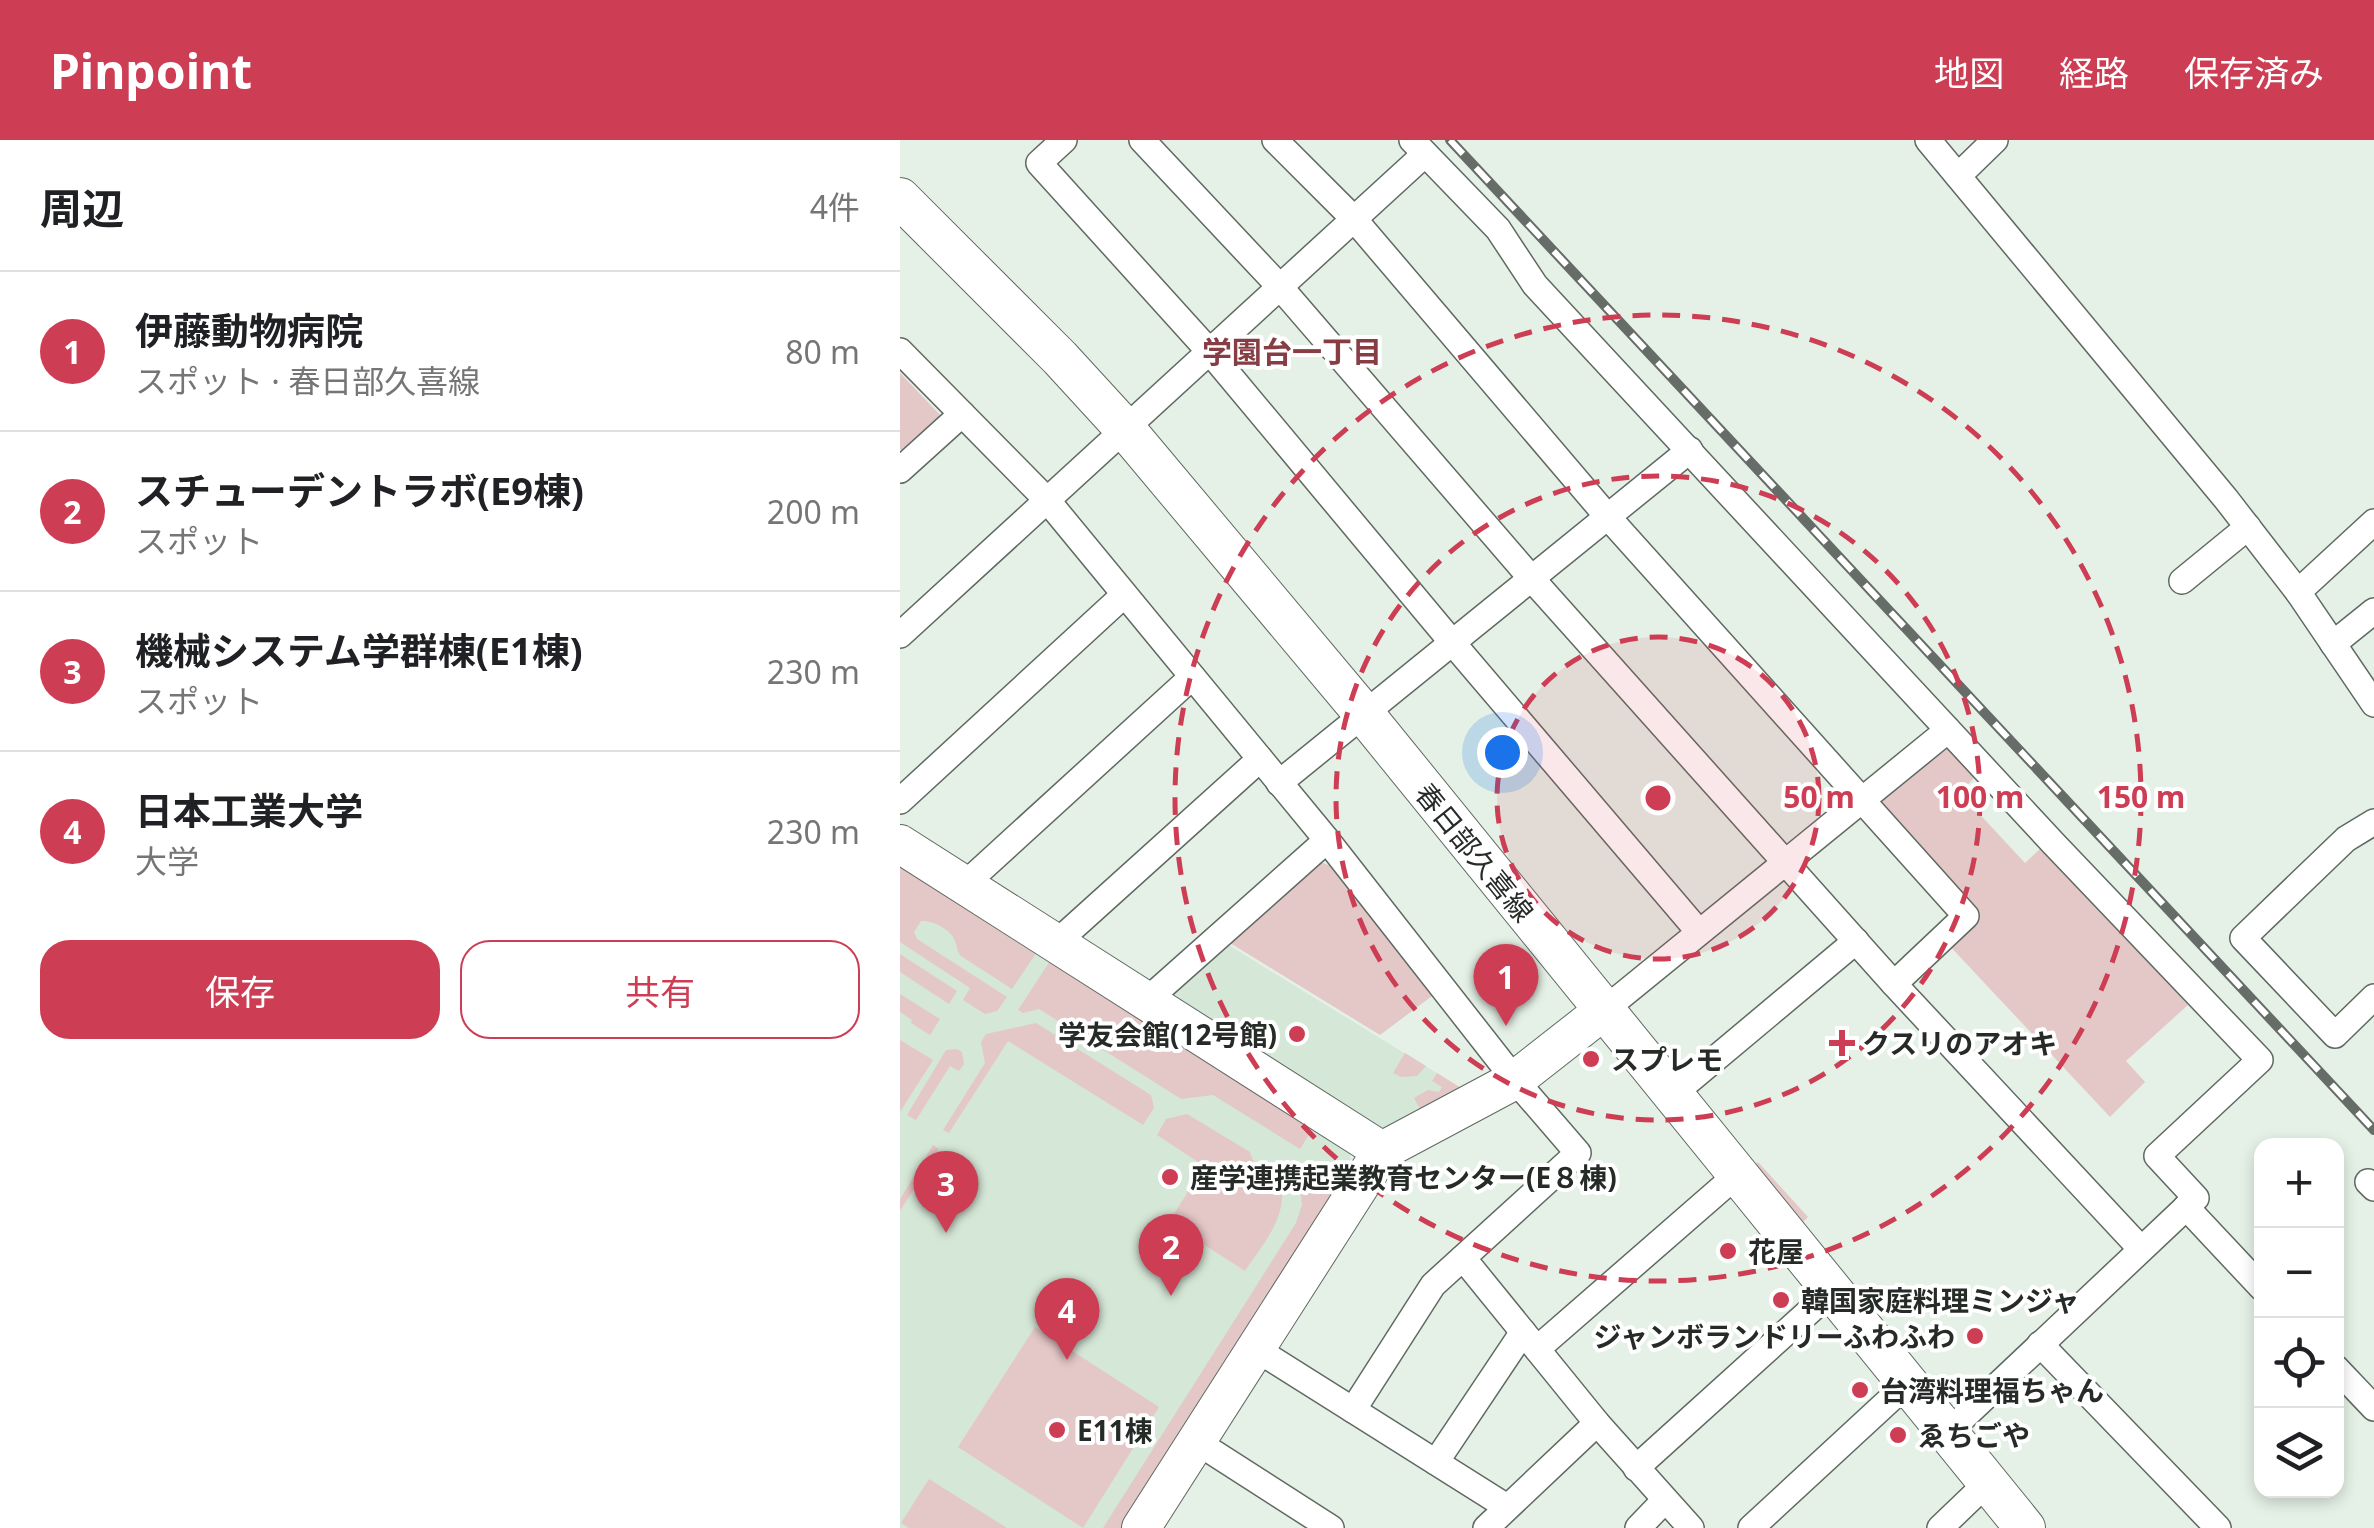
<!DOCTYPE html>
<html lang="ja">
<meta charset="utf-8">
<style>
:root{--surface:#fff;--page:#f6f6f6;--text:#202124;--muted:#757577;--line:#e0e0e0;--accent:#cd3d53}
body{margin:0;font-family:"Noto Sans","Noto Sans JP",sans-serif;background:var(--page);color:var(--text)}
.controls{position:absolute;right:30px;bottom:30px;display:grid;overflow:hidden;border-radius:20px;box-shadow:0 5px 15px #0003}
.controls button{width:90px;height:90px;display:grid;place-items:center;padding:0;border:0;border-bottom:2px solid var(--line);background:var(--surface);color:var(--text);font:50px sans-serif}
.you{position:absolute;left:602px;top:612px;width:35px;height:35px;margin:-25px;border:8px solid #fff;border-radius:50%;background:#1a73e8;box-shadow:0 0 0 15px #1a73e833}
.badge{display:grid;place-items:center;width:65px;height:65px;border-radius:50%;background:var(--accent);color:#fff;font-size:32px;font-weight:700}
.pin{position:absolute;translate:-50% -82px;filter:drop-shadow(0 2px 5px #0008)}
.pin::after{content:'';position:absolute;top:52px;width:35px;height:30px;background:inherit;clip-path:polygon(0 0,100% 0,50% 100%)}
.list{margin:0;padding:0;list-style:none}
h2{display:flex;justify-content:space-between;align-items:center;height:130px;margin:0;padding:0 40px;font-size:42px}
h2 small{font-size:32px;font-weight:400;color:var(--muted)}
.list li{display:grid;grid-template-columns:65px 1fr auto;gap:30px;align-items:center;box-sizing:border-box;height:160px;padding:0 40px;border-top:2px solid var(--line)}
.list b{display:block;font-size:38px;white-space:nowrap}
.list p{margin:0;font-size:32px;white-space:nowrap;color:var(--muted)}
.list em{font-size:32px;font-style:normal;color:var(--muted)}
.actions{display:flex;gap:20px;padding:30px 40px}
.actions a{flex:1;padding:22px 0;border:2px solid var(--accent);border-radius:30px;text-align:center;font-size:35px;color:var(--accent)}
.actions .main{background:var(--accent);color:#fff}
.icon{flex:none;width:55px;height:55px;fill:none;stroke:currentColor;stroke-width:2;stroke-linecap:round;stroke-linejoin:round}
.map{position:relative;flex:none;width:1474px;height:1388px;overflow:hidden}
header{display:flex;align-items:center;gap:60px;box-sizing:border-box;height:140px;padding:0 50px;background:var(--accent);color:#fff}
header strong{font-size:48px}
nav{display:flex;gap:55px;margin-inline-start:auto;font-size:35px}
main{display:flex}
aside{flex:1;background:var(--surface)}
.map>svg:first-child{display:block}
.built{fill:#d5e7d7}
.green{fill:#e4c7c7}
.lines{fill:none;stroke-linecap:round;stroke-linejoin:round}
.street-casing{stroke:#5f6961;stroke-width:28}
.secondary-casing{stroke:#5f6961;stroke-width:40}
.primary-casing{stroke:#5f6961;stroke-width:42}
.street{stroke:#fff;stroke-width:25}
.secondary{stroke:#fff;stroke-width:38}
.primary{stroke:#fff;stroke-width:40}
.rail-casing{stroke:#666c67;stroke-width:10}
.rail{stroke:#fff;stroke-width:6;stroke-dasharray:19;stroke-linecap:butt}
.ring{fill:none;stroke:#cd3d53;stroke-width:5;stroke-dasharray:18 12}
.poi-dot{fill:#cd3d53;stroke:#fff;stroke-width:4}
.labels{text-anchor:middle;dominant-baseline:central;stroke-width:8;stroke-linejoin:round;paint-order:stroke}
.street-label{font-size:28px;fill:#272b28;stroke:#fff}
.poi-label{font-size:28px;font-weight:bold;fill:#272b28;stroke:#fff;text-anchor:start}
.neighbourhood-label{font-size:30px;font-weight:bold;fill:#863d44;stroke:#fff}
.centre{fill:#cd3d53;stroke:#fff;stroke-width:5}
.ring-label{font-size:30px;text-anchor:middle;font-weight:bold;fill:#cd3d53;stroke:#fff;stroke-width:8;stroke-linejoin:round;paint-order:stroke}
</style>
<header>
<strong>Pinpoint</strong>
<nav><a>地図</a><a>経路</a><a>保存済み</a></nav>
</header>
<main>
<aside>
<h2>周辺<small>4件</small></h2>
<ul class="list">
<li><span class="badge">1</span><div><b>伊藤動物病院</b><p>スポット · 春日部久喜線</p></div><em>80 m</em></li>
<li><span class="badge">2</span><div><b>スチューデントラボ(E9棟)</b><p>スポット</p></div><em>200 m</em></li>
<li><span class="badge">3</span><div><b>機械システム学群棟(E1棟)</b><p>スポット</p></div><em>230 m</em></li>
<li><span class="badge">4</span><div><b>日本工業大学</b><p>大学</p></div><em>230 m</em></li>
</ul>
<div class="actions"><a class="main">保存</a><a>共有</a></div>
</aside>
<div class="map">
<svg width="1474" height="1388" viewBox="0 0 1474 1388">
<rect width="100%" height="100%" fill="#e5f1e6"/>
<!-- built -->
<g class="built">
<path d="M0,726L449,1010L453,1032L226,1388H0Z"/>
<path d="M327,804L561,948L476,993L267,861Z"/>
</g>
<!-- green -->
<g class="green">
<path d="M0,233L42,277L5,312L0,309Z"/>
<path d="M1040,607L1054,611L1076,636L1060,653L1125,723L1142,707L1288,865L1226,921L1245,942L1210,977L1047,803L1076,772L982,665V656Z"/>
<path d="M423,723L431,726L532,856L480,895L330,803L415,725Z"/>
<path d="M0,726L137,812L112,849L61,816C57,811 57,806 55,801C51,789 32,780 21,781L14,792L17,799L107,857L97,871L85,874L63,860L70,848L0,802Z"/>
<path d="M0,814L57,851L49,864L0,832Z"/>
<path d="M150,821L413,988L400,1009L313,955L281,959L139,869L123,873L118,870Z"/>
<path d="M0,854L40,879L30,895L11,883L12,880L0,872Z"/>
<path d="M136,883L251,955L254,968L243,985L108,901L49,993L43,990L85,923L81,902L86,894Z"/>
<path d="M0,900L33,920L0,972Z"/>
<path d="M57,909L62,912L64,924L59,931L50,926L16,980L7,975L46,910Z"/>
<path d="M505,913L526,926L517,936L501,937L493,933Z"/>
<path d="M537,933L561,948L520,969L514,958L528,950L539,952L542,947L532,941Z"/>
<path d="M287,974L350,1012L357,1032L382,1048C385,1081 362,1105 345,1131L269,1082L304,1026L257,995L266,979Z"/>
<path d="M33,1005L39,1009L0,1071V1059Z"/>
<path d="M858,1022L908,1077L901,1084L853,1026Z"/>
<path d="M427,1044L441,1051L226,1388H203L396,1083L402,1065L400,1049Z"/>
<path d="M135,1187L259,1267L183,1388L58,1307Z"/>
<path d="M29,1339L107,1388H9L1,1383Z"/>
</g>
<g class="lines">
<!-- street casing -->
<g class="street-casing">
<g id="street">
<path d="M164,0L139,23L309,211L551,501L799,792"/>
<path d="M242,0L380,147L631,438L994,844L1241,1109"/>
<path d="M375,0L454,79L707,376L1066,776L994,844"/>
<path d="M512,0L598,89L635,145L1154,704L1360,920L1257,1016L1296,1058L1048,1292"/>
<path d="M1028,0L1326,359L1398,452L1474,564"/>
<path d="M1058,36L1095,0"/>
<path d="M0,211L147,360L427,700L615,940L678,1013L533,1145L453,1270"/>
<path d="M0,330L62,274"/>
<path d="M1282,441L1348,387"/>
<path d="M1398,452L1474,382"/>
<path d="M0,495L525,14"/>
<path d="M1433,504L1474,471"/>
<path d="M379,643L790,310"/>
<path d="M0,661L224,455"/>
<path d="M1474,682L1446,699L1343,798L1435,895L1474,857"/>
<path d="M64,745L292,537"/>
<path d="M156,803L360,619"/>
<path d="M246,861L427,700"/>
<path d="M703,871L1048,590"/>
<path d="M772,955L956,801"/>
<path d="M1468,1042L1474,1048"/>
<path d="M1286,1067L1362,1148"/>
<path d="M563,1118L697,1283L791,1388"/>
<path d="M1140,1204L1318,1388"/>
<path d="M356,1209L607,1367"/>
<path d="M637,1209L839,1033"/>
<path d="M1436,1228L1474,1268"/>
<path d="M297,1302L431,1388"/>
<path d="M536,1322L623,1192"/>
<path d="M736,1328L933,1150"/>
<path d="M586,1388L697,1283"/>
<path d="M738,1388L765,1360"/>
<path d="M851,1388L1008,1243"/>
<path d="M1040,1388L1087,1343"/>
</g>
</g>
<!-- secondary casing -->
<g class="secondary-casing">
<g id="secondary">
<path d="M0,704L482,1011"/>
<path d="M241,1388L482,1011L615,940L703,871"/>
</g>
</g>
<!-- primary casing -->
<g class="primary-casing">
<path id="primary" d="M0,58L160,218L226,290L464,574L1125,1388"/>
</g>
<!-- street -->
<use href="#street" class="street"/>
<!-- secondary -->
<use href="#secondary" class="secondary"/>
<!-- primary -->
<use href="#primary" class="primary"/>
<!-- rail casing -->
<g class="rail-casing">
<path id="rail" d="M550,0L1474,990"/>
</g>
<!-- rail -->
<use href="#rail" class="rail"/>
</g>
<!-- distance rings -->
<circle cx="758" cy="658" r="161" fill="#cd3d53" fill-opacity=".12"/>
<g class="ring">
<circle cx="758" cy="658" r="161"/>
<circle cx="758" cy="658" r="322"/>
<circle cx="758" cy="658" r="483"/>
</g>
<!-- markers -->
<g class="poi-dot">
<circle cx="397" cy="894" r="10"/>
<path d="M937 888h10v10h10v10h-10v10h-10v-10h-10v-10h10z"/>
<circle cx="691" cy="919" r="10"/>
<circle cx="270" cy="1037" r="10"/>
<circle cx="828" cy="1111" r="10"/>
<circle cx="881" cy="1160" r="10"/>
<circle cx="1075" cy="1196" r="10"/>
<circle cx="960" cy="1250" r="10"/>
<circle cx="157" cy="1290" r="10"/>
<circle cx="998" cy="1295" r="10"/>
</g>
<g class="labels">
<!-- street labels -->
<g class="street-label">
<text transform="translate(575 712) rotate(51)">春日部久喜線</text>
</g>
<!-- poi labels -->
<g class="poi-label">
<text x="377" y="894" text-anchor="end">学友会館(12号館)</text>
<text x="962" y="903">クスリのアオキ</text>
<text x="711" y="919">スプレモ</text>
<text x="290" y="1037">産学連携起業教育センター(E８棟)</text>
<text x="848" y="1111">花屋</text>
<text x="901" y="1160">韓国家庭料理ミンジャ</text>
<text x="1055" y="1196" text-anchor="end">ジャンボランドリーふわふわ</text>
<text x="980" y="1250">台湾料理福ちゃん</text>
<text x="177" y="1290">E11棟</text>
<text x="1018" y="1295">ゑちごや</text>
</g>
<!-- neighbourhood labels -->
<g class="neighbourhood-label">
<text x="392" y="211">学園台一丁目</text>
</g>
</g>
<circle cx="758" cy="658" r="15" class="centre"/>
<g class="ring-label">
<text x="919" y="668">50 m</text>
<text x="1080" y="668">100 m</text>
<text x="1241" y="668">150 m</text>
</g>
</svg>
<div class="controls">
<button>+</button>
<button>−</button>
<button><svg class="icon" aria-label="locate" viewBox="0 0 24 24"><circle cx="12" cy="12" r="6"/><path d="M12 2v4M12 18v4M2 12h4M18 12h4"/></svg></button>
<button><svg class="icon" aria-label="layers" viewBox="0 0 24 24"><path d="M12 4l9 5-9 5-9-5zM3 14l9 5 9-5"/></svg></button>
</div>
<div class="you"></div>
<div class="pin badge" style="left:606px;top:886px">1</div>
<div class="pin badge" style="left:271px;top:1156px">2</div>
<div class="pin badge" style="left:46px;top:1093px">3</div>
<div class="pin badge" style="left:167px;top:1220px">4</div>
</div>
</main>
